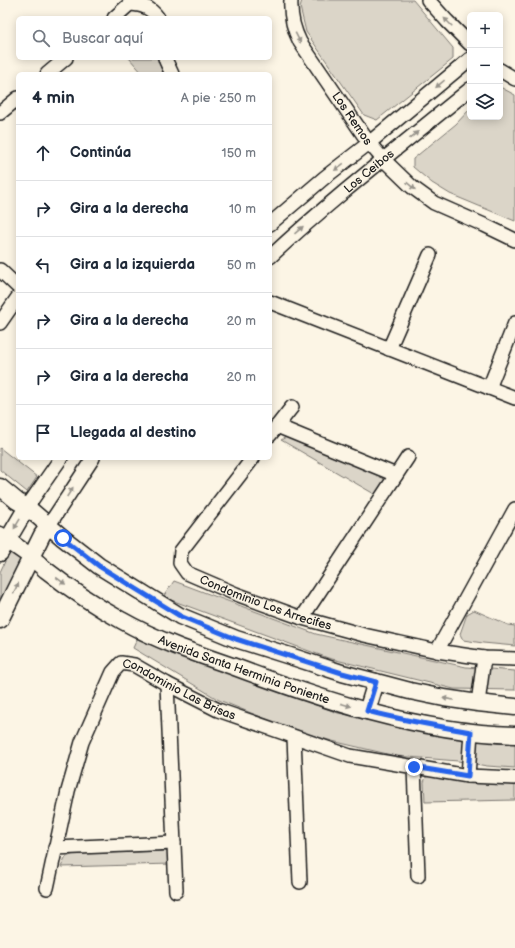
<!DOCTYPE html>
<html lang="es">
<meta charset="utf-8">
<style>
:root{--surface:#fff;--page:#f6f6f7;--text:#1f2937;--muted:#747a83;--line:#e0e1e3}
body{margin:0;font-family:"Balsamiq Sans",sans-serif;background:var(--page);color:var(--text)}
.controls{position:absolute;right:12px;top:12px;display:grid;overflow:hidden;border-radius:6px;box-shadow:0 2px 10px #0003}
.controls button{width:36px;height:36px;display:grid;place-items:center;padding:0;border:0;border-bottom:1px solid var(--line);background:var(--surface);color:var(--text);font:20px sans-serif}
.stop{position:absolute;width:12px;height:12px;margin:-9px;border:3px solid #2563eb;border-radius:50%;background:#fff}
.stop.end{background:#2563eb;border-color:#fff;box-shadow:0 1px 4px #0008}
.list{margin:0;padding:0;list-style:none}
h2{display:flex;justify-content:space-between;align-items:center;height:52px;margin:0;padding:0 16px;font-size:17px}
h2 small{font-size:13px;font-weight:400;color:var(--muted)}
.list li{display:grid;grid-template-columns:26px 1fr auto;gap:12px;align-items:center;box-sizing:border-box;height:56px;padding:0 16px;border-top:1px solid var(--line)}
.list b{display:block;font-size:15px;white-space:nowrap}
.list em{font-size:13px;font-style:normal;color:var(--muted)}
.icon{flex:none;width:22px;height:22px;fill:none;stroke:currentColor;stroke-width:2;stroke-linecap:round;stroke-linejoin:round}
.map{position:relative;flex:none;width:515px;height:948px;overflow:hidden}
.search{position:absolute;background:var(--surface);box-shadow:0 2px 10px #0003;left:16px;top:16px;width:256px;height:44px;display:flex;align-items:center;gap:10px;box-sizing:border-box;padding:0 14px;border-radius:6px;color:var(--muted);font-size:15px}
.panel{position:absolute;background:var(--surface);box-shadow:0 2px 10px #0003;left:16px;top:72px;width:256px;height:388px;border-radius:6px}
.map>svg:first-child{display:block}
.green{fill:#dbd5c8;stroke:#7c7872}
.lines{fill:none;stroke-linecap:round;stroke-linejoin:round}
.minor-casing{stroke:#1c1c1c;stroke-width:16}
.tertiary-casing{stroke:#1c1c1c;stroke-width:19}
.minor{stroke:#fcf5e5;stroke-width:13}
.tertiary{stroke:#fcf5e5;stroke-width:16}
.oneway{fill:#97938b}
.route{stroke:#2563eb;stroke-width:5}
.labels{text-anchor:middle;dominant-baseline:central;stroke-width:3.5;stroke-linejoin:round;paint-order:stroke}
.street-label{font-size:12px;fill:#1c1c1c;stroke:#fcf5e5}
</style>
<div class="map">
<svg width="515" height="948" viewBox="0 0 515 948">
<rect width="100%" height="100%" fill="#fcf5e5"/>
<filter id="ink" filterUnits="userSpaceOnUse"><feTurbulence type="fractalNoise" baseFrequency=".025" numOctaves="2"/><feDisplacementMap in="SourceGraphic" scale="8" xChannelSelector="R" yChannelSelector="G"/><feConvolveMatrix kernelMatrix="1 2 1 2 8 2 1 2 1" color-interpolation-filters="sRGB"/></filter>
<g filter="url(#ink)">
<!-- green -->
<g class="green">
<path d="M302,0H413L453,48V59L377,120L364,115L306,32L300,7Z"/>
<path d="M129,58H158L163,74H143Z"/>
<path d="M500,87L515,95V221L450,194L432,183L413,167V159L456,124L470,109V117H500Z"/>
<path d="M288,436L384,476L385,484L376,495L281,440Z"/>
<path d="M0,448L37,477L27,492L0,470Z"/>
<path d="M12,551L23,557L0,609V572L9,553Z"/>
<path d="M174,581L316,634L466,667L515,671V690L454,689L328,658L163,597Z"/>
<path d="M474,610L508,625L515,626V646L483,643L463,640L460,634L467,614Z"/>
<path d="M137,639L338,713L462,736L515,740V768L487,766L458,761L396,756L332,741L301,732L273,722L219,700L133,648Z"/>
<path d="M431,776L515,782V800L425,802L424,782L426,777Z"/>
<path d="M167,851L171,853V864L61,867L66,857L74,854Z"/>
</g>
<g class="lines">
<!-- minor casing -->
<g class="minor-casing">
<g id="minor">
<path id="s1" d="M291,0C290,16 293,28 300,42L369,143L383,159L412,187L434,203L484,225L515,240"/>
<path d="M428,0L447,21L470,44"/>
<path d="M131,4C143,5 150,7 158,18"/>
<path d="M114,18L134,0"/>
<path d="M165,58L166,61L172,74"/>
<path d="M500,70L515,79"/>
<path d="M47,74L66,58"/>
<path d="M0,113L18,98"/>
<path d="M270,224L324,178L369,143L470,59"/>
<path id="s2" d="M270,257C334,197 403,144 470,89"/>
<path d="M0,270L18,287"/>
<path d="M270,302L515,398"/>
<path d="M0,323L18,297"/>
<path d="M389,349L430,255"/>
<path d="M489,388L515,323"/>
<path d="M277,426L396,475"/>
<path d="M270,435L292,407"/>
<path id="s3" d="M253,458L181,551L180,563L187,573L236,594L302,618L364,635L437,651L484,658L515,659"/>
<path d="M27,507L61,458"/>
<path d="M49,525L93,458"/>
<path d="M302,618L408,457"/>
<path d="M437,651L515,509"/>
<path d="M167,684L176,891"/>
<path d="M478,703L484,658"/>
<path d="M294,737L300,882"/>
<path d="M414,767L418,876"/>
<path d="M468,776L471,732"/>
<path d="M55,848L174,843"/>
<path id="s4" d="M47,888L68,791L82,742L113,672L121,663L134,665L167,684L218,710L350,756L468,776L515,778"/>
</g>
</g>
<!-- tertiary casing -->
<g class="tertiary-casing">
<g id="tertiary">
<path d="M0,487L17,501L27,507L63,538L99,566L180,616L236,639L290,656L342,673L410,691L444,698L478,703L515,707"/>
<path id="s5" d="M0,535C10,542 20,549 30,556C35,560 40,565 46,570C69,588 95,606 121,620C156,640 194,653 232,666C323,700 417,732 515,735"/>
<path d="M0,553L27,507"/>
<path d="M0,620L42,535L49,525"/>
<path d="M367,711L376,682"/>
</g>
</g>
<!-- minor -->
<use href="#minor" class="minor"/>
<!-- tertiary -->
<use href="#tertiary" class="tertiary"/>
</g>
<!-- one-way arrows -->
<defs><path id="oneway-solid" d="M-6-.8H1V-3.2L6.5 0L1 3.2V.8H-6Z"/></defs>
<g class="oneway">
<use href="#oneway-solid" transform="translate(448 22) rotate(-135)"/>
<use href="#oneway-solid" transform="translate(298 38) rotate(63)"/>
<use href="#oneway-solid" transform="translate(440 84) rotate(140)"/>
<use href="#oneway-solid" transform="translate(414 135) rotate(-40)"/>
<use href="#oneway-solid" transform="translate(339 167) rotate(143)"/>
<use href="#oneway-solid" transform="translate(411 186) rotate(41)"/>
<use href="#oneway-solid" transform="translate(299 230) rotate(-41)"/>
<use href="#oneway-solid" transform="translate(70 492) rotate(-57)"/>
<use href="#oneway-solid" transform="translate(17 524) rotate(121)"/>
<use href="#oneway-solid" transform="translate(61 581) rotate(36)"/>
<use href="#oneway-solid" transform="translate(16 588) rotate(-63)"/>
<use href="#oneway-solid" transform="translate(448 699) rotate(-171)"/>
<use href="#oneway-solid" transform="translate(346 705) rotate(16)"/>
</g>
</g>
<g class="lines" filter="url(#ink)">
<!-- route -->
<path class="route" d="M63,538L99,566L180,616L236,639L342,673L376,682L367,711C402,720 436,726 471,732L468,776L414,767"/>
</g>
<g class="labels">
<!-- street labels -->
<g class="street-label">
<text stroke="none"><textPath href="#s1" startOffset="136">Los Remos</textPath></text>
<text stroke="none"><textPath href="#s2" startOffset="131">Los Ceibos</textPath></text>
<text stroke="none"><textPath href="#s3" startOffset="226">Condominio Los Arrecifes</textPath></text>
<text stroke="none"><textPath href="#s5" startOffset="281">Avenida Santa Herminia Poniente</textPath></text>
<text stroke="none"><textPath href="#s4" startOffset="303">Condominio Las Brisas</textPath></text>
</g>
</g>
</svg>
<div class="controls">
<button>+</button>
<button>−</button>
<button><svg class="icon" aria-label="layers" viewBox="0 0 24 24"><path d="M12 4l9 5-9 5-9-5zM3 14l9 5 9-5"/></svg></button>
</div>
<div class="stop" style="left:63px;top:538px"></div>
<div class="stop end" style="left:414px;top:767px"></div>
<div class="search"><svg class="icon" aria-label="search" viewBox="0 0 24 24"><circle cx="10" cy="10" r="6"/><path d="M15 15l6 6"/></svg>Buscar aquí</div>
<section class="panel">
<h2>4 min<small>A pie · 250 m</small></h2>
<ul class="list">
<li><svg class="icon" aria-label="ahead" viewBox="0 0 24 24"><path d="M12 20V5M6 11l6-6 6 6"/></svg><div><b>Continúa</b></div><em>150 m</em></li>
<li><svg class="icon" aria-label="right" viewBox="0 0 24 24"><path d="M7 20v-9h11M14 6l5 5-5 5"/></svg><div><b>Gira a la derecha</b></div><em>10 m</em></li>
<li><svg class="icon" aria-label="left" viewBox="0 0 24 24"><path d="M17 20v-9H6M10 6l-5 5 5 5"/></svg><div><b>Gira a la izquierda</b></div><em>50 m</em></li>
<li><svg class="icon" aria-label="right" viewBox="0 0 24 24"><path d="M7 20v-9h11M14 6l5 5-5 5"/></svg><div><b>Gira a la derecha</b></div><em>20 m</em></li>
<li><svg class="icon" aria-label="right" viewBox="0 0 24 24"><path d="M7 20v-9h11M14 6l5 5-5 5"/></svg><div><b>Gira a la derecha</b></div><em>20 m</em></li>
<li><svg class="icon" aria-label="arrive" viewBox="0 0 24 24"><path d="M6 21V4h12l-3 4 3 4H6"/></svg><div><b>Llegada al destino</b></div></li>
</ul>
</section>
</div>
